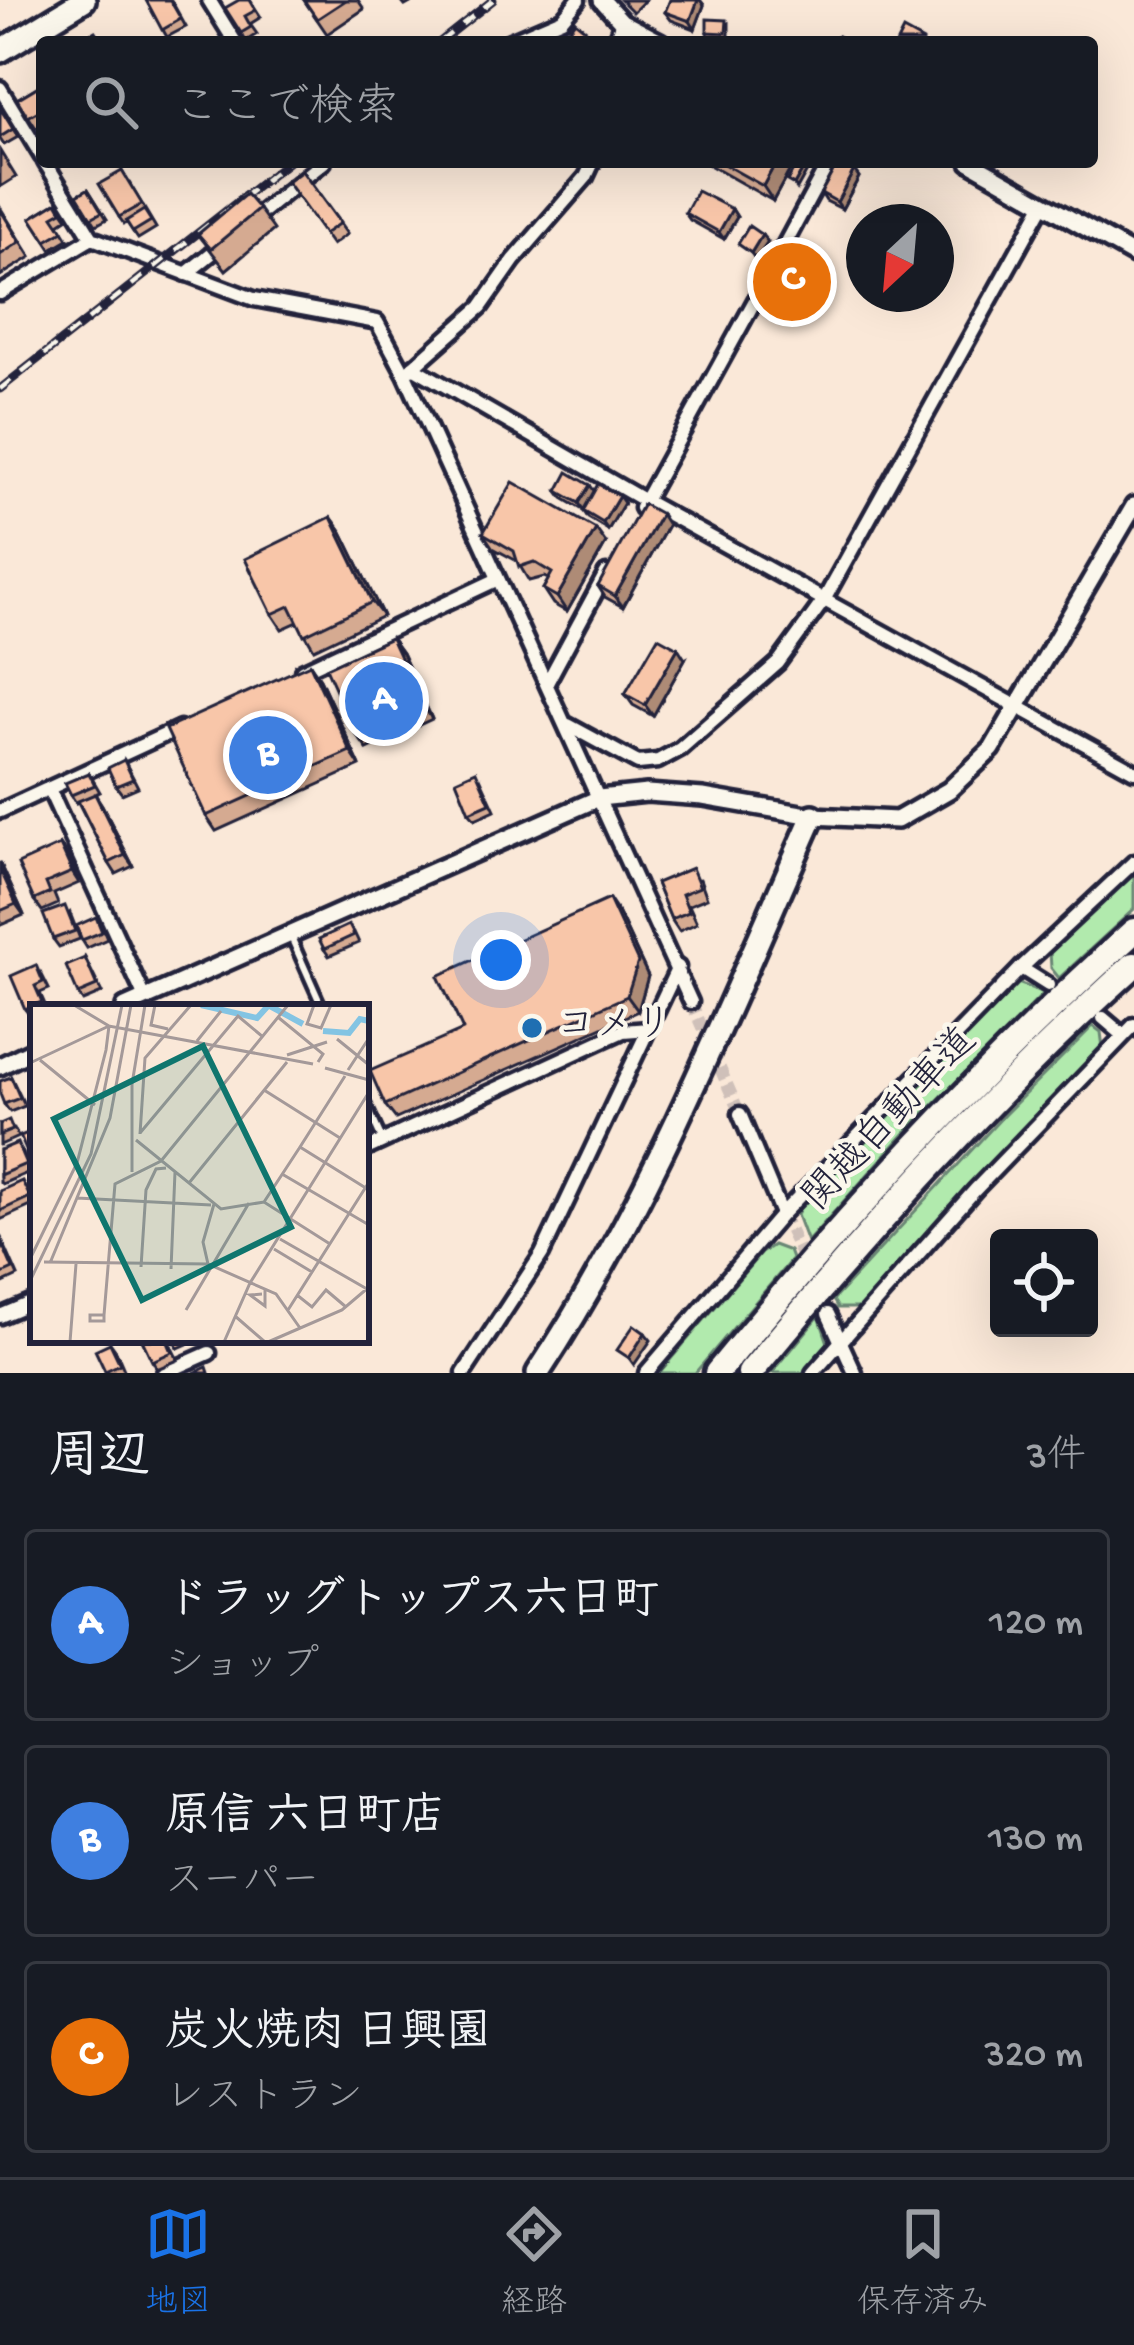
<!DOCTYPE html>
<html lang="ja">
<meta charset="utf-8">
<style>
:root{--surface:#171b24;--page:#20242c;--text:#f1f3f6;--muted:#9ea1a6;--line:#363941;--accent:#1a73e8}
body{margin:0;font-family:"Gochi Hand","Klee One",sans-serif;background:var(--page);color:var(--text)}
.controls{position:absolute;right:36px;bottom:36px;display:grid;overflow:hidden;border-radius:12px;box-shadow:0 12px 48px #0002}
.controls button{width:108px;height:108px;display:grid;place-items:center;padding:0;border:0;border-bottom:3px solid var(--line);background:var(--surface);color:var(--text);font:60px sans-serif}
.compass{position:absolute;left:846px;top:204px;width:108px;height:108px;border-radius:50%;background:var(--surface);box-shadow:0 12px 48px #0002;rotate:206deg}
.you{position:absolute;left:501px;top:960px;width:42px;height:42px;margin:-30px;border:9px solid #fff;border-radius:50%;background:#1a73e8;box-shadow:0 0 0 18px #1a73e833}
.badge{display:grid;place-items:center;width:78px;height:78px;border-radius:50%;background:var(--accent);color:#fff;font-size:39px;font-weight:700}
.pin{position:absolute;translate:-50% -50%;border:6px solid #fff;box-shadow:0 3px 12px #0006}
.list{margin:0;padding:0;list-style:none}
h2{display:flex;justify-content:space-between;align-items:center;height:156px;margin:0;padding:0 48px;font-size:51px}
h2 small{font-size:39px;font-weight:400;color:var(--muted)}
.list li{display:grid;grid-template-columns:78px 1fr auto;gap:36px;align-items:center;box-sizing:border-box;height:192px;margin:0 24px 24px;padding:0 24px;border:3px solid var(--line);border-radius:12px}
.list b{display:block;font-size:45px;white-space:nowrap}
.list p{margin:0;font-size:39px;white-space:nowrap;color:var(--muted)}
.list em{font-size:39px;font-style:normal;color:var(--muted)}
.icon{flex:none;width:66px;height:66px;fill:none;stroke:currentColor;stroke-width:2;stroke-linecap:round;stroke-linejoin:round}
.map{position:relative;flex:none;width:1134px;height:1373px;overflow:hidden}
.search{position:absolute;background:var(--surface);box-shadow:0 12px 48px #0002;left:36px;right:36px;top:36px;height:132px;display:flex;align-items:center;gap:30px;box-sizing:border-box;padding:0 42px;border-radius:12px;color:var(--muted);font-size:45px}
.sheet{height:804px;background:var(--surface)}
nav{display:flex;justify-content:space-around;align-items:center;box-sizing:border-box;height:168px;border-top:3px solid var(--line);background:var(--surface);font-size:33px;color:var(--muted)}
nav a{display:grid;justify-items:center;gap:6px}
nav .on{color:var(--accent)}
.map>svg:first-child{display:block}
.green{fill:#b1eaad;stroke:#6a8674;stroke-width:3}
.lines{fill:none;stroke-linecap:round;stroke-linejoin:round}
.minor-tunnel{stroke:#cfc0b9;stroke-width:12;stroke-dasharray:12 6;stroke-linecap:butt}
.service-casing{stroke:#22223b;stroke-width:15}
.minor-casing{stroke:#22223b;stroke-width:21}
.tertiary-casing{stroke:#22223b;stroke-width:24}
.trunk-casing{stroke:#22223b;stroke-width:30}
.motorway-casing{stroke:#22223b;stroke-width:33}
.service{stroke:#fbf7ec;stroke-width:6}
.minor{stroke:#fbf7ec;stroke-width:12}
.tertiary{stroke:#fbf7ec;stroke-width:15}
.trunk{stroke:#fbf7ec;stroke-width:21}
.motorway{stroke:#fbf7ec;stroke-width:24}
.rail-casing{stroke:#22223b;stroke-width:9}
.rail{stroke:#fbf7ec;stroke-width:4.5;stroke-dasharray:14;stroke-linecap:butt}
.wall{fill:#d5aa91;stroke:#22223b;stroke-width:3}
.shaded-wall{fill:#ae8b76;stroke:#22223b;stroke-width:3}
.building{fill:#f8c6a9;stroke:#22223b;stroke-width:3}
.poi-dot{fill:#1f6fb2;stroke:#fbf7ec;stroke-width:4.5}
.labels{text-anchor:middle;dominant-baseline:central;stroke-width:9;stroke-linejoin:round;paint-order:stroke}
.poi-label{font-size:39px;fill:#22223b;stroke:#fbf7ec;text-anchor:start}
.street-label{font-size:39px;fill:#22223b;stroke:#fbf7ec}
.inset-river{fill:none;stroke:#83c4e3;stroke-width:6}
.inset-road{fill:none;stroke:#a49999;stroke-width:3}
.view{fill:#0f766e;fill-opacity:0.15;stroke:#0f766e;stroke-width:6}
.inset-edge{fill:none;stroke:#22223b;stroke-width:6}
</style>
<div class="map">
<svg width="1134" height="1373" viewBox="0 0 1134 1373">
<rect width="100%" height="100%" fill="#fae8d8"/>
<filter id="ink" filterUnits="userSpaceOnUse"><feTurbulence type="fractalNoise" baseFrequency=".00833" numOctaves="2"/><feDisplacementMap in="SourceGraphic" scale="24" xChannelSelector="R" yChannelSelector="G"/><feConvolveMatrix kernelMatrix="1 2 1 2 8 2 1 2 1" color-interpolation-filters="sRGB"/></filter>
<g filter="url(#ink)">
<!-- green -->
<g class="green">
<path d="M1134,872V909L1059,978L1051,968L1050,951Z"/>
<path d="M1018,983L1044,993L904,1134L807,1242L797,1215L800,1207Z"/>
<path d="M1093,1026L1101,1032L1103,1048L989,1165L869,1302L862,1308H838L833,1300L1004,1115Z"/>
<path d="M773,1245L789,1251L792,1259L695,1373H659L761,1253Z"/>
<path d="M819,1316L828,1343L803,1373H772Z"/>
</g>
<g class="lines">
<!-- minor-tunnel -->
<g class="minor-tunnel">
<path d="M691,1002L740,1114"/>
<path d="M782,1214L808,1270"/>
</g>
<!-- service casing -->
<g class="service-casing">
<g id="service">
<path d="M291,937L322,1007"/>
<path d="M366,1104L382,1139"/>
</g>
</g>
<!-- minor casing -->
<g class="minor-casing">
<g id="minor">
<path d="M209,0L235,42"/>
<path d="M508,42L562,19L578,0"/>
<path d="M614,42L622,22"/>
<path d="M0,88L42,157"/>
<path d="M45,162L92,238L254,299L377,322L405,374L691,1002"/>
<path d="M252,220L324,162"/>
<path d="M779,255L829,162"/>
<path d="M186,274L222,245"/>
<path d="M0,293L92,238"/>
<path d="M413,367L645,501L1134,771"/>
<path d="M411,369L481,307L514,260L586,177L593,162"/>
<path d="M641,508L770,273"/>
<path d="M302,671L496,580"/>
<path d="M547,683L606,573"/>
<path d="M568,725L638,763L658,761L680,749L778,663L824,600L1044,203"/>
<path d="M49,789L145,998"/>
<path d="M0,811L180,728"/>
<path d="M1021,968L1048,985"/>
<path d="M1103,1018L1123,1035"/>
<path d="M740,1114L782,1214"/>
<path d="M366,1149L623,1031L649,1029"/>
<path d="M828,1314L855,1373"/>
<path d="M0,1316L33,1302"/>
<path d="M164,1373L209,1353"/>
<path d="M464,1373L542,1254L678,967"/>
<path d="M646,1373L782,1214L1021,968L1134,862"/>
<path d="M813,1373L975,1190L1134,1025"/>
</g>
</g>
<!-- tertiary casing -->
<g class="tertiary-casing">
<g id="tertiary">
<path d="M602,0L622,22L660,42"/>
<path d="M970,162L1134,255"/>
<path d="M125,1007L599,798L647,793L703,797L813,816L897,820L949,790L992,749L1134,506"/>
<path d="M0,1066L33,1050"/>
</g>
</g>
<!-- trunk casing -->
<g class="trunk-casing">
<g id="trunk">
<path d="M0,51L84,0"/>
<path d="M538,1373C652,1200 729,1004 813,816"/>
</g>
</g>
<!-- motorway casing -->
<g class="motorway-casing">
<g id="motorway">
<path d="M717,1373C846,1216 983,1067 1134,931"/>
<path d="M750,1373C869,1229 996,1089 1134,965"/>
</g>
</g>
<!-- service -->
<use href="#service" class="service"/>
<!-- minor -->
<use href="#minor" class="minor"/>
<!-- tertiary -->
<use href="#tertiary" class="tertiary"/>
<!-- trunk -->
<use href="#trunk" class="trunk"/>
<!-- motorway -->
<use href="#motorway" class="motorway"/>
<!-- rail casing -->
<g class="rail-casing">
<g id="rail">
<path d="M440,42L493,0"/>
<path d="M0,389L288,162"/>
</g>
</g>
<!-- rail -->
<use href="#rail" class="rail"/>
</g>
<!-- wall -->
<g class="wall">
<path d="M146,0H171L186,27L167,37Z"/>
<path d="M250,0L261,17L250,24L257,34L246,41L225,8Z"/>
<path d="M304,0H358L364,9L327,34Z"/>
<path d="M400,0H416L405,6Z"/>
<path d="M621,0H645L633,12Z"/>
<path d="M670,0H700L704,5L695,29L671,20L665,12Z"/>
<path d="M729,23V37L709,36L707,32Z"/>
<path d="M42,84V125L36,128L17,99Z"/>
<path d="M0,107L18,137L4,145L0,139Z"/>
<path d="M0,151L16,177L0,187Z"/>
<path d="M704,162H790L792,166L773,201Z"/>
<path d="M854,170L859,177L842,209L826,201L821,193Z"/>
<path d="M122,171L156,228L138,239L127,223L124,224L119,217Z"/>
<path d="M302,171L347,234L332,245L287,182Z"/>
<path d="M88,189L107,219L96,225L77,195Z"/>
<path d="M57,202L68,218L59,224L68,239L51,249L31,218Z"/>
<path d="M0,207L31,257L0,276Z"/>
<path d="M259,209L274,230L226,270L198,234Z"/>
<path d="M732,209L737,217L724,239L690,220L685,213Z"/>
<path d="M814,266L791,309L770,298L762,286Z"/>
<path d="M558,491H594L619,496L624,503L608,530L588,518L583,510L563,498Z"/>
<path d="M331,517L342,532L383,616L314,649L298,622L282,629L272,614Z"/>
<path d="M668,525L623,607L605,597L598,586Z"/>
<path d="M483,533L606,543L567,612L553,604L543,589L549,579L544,577L529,581L517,561L493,548Z"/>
<path d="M391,638L402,653L432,719L367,749L356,734Z"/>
<path d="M685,659L653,716L633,705L625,694Z"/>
<path d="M310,664L320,679L360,766L216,831L206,816Z"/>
<path d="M124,760L138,787L122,794L116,786Z"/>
<path d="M89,773L100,792L95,794L102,805L133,866L116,874L109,863L78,802L76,803L71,795Z"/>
<path d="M481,779L495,810L475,819L469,812Z"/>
<path d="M60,845L68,856L79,883L54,894L58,904L42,911L34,900Z"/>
<path d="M0,862L24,915L1,925L0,924Z"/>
<path d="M700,879L707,898L689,905L697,923L679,931L671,919L656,883Z"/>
<path d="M70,913L80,939L59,947L53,939Z"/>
<path d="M619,914L648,976L638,1011L396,1119L385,1105L463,1030Z"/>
<path d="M101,925L107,939L87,948L82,940Z"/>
<path d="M354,932L359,943L329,956L324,949Z"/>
<path d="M85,958L102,993L83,1001L78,994Z"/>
<path d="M41,973L49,989L40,993L46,1007H33V1015L30,1016L25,1009Z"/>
<path d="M11,1077L25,1106L10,1112L4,1104Z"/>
<path d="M0,1124L14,1128L18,1137L0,1145Z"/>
<path d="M0,1150L22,1151L32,1171L2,1184L0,1182Z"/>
<path d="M28,1188L33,1199V1205L0,1220V1191Z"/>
<path d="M0,1235L18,1276L1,1284L0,1282Z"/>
<path d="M142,1340H168L178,1360L157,1369Z"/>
<path d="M173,1340H193L194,1341L178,1348Z"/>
<path d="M110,1343L116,1351L125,1372L106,1373L105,1371Z"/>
</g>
<!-- shaded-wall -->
<g class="shaded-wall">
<path d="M698,0H700L704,5L695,29L690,21Z"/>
<path d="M776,162H790L792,166L773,201L763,186Z"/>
<path d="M807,162H812L797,189L794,185Z"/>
<path d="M854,170L859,177L842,209L837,202Z"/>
<path d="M732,209L737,217L724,239L719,232Z"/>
<path d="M762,235L768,242L756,260L751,253Z"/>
<path d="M807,255L814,266L791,309L783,298Z"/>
<path d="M590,485L595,492L584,511L579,503Z"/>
<path d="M619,496L624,503L608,530L603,523Z"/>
<path d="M661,514L668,525L623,607L615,596Z"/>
<path d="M331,517L342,532L383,616L372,602Z"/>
<path d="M596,529L606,543L567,612L557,597Z"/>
<path d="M391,638L402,653L432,719L422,704Z"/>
<path d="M678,648L685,659L653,716L645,705Z"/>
<path d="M310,664L320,679L360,766L350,751Z"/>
<path d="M95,794L102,805L133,866L125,855Z"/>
<path d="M60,845L68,856L79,883L72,872Z"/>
<path d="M0,862L24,915L16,904L0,869Z"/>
<path d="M609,899L619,914L648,976L638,1011L627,996Z"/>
<path d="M645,1333L651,1340L634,1365L629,1358Z"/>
</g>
<!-- building -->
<g class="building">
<path d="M146,0H170L181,19L162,30Z"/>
<path d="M239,0H250L256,10L245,16L251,27L241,33L225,8Z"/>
<path d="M304,0H346L317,19Z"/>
<path d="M670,0H698L690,21L665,12Z"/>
<path d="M707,19L727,20L726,33L707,32Z"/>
<path d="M575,21L596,38L593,42H574L565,34Z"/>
<path d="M903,30L923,41V42H897Z"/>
<path d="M95,31L102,42H76Z"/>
<path d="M545,34L547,42H527L526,38Z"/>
<path d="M838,36L849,42H834Z"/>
<path d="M42,84V109L28,117L17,99Z"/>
<path d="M0,108L13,129L0,137Z"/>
<path d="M720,162H776L763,186Z"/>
<path d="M798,162H807L794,185L787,181Z"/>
<path d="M838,162L854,170L837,202L821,193Z"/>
<path d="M122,171L142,204L119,217L99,184Z"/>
<path d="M302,171L340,223L324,234L287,182Z"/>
<path d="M88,189L102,212L91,218L77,195Z"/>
<path d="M697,191L732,209L719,232L685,213Z"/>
<path d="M246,194L259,209L211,249L198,234Z"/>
<path d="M57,202L62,211L53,216L63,231L46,241L31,218Z"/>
<path d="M0,209L20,242L0,255Z"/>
<path d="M144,210L151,221L133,232L126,221Z"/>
<path d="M898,215L910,222H895Z"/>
<path d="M749,226L762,235L751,253L738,244Z"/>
<path d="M785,243L807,255L783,298L762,286Z"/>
<path d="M568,472L590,485L579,503L558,491Z"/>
<path d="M513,482L596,529L557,597L543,589L552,573L534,562L519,567L514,551L483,533Z"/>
<path d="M598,484L619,496L603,523L583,511Z"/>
<path d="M643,504L661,514L615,596L598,586Z"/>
<path d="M331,517L372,602L304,635L290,606L272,614L245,559Z"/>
<path d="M658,637L678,648L645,705L625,694Z"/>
<path d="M391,638L422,704L356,734L326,668Z"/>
<path d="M310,664L350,751L206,816L166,729Z"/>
<path d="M124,760L133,779L116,786L108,768Z"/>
<path d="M476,771L490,803L469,812L456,780Z"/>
<path d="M89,773L95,785L71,795L65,783Z"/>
<path d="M95,794L125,855L109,863L78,801Z"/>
<path d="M60,845L72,872L46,883L50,893L34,900L18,864Z"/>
<path d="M692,868L700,887L682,894L689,912L671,919L656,883Z"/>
<path d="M0,869L16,904L0,911Z"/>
<path d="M609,899L638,962L627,996L385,1105L370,1071L463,1030L438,976Z"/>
<path d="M65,906L75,931L53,939L43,914Z"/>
<path d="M96,917L102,932L82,940L76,926Z"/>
<path d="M349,925L354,935L324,949L319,939Z"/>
<path d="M85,958L97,986L78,994L66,966Z"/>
<path d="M36,965L43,982L35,986L42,1002L25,1009L11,976Z"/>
<path d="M11,1077L20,1098L4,1104L0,1094V1081Z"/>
<path d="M9,1120L13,1130L0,1135V1124Z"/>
<path d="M33,1131V1156L29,1157L20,1136Z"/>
<path d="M17,1143L26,1164L0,1175V1150Z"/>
<path d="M22,1181L30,1197L0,1211V1191Z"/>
<path d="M0,1239L13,1269L0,1275Z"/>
<path d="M634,1325L645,1333L629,1358L617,1350Z"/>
<path d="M142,1340H167L172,1352L152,1361Z"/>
<path d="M110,1343L120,1364L105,1371L95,1350Z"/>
<path d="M207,1367L209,1373H194Z"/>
</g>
</g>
<!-- markers -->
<circle class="poi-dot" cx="532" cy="1028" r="12"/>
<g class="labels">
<!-- poi labels -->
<g class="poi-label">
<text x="556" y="1028">コメリ</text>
</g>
<!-- street labels -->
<g class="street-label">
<text transform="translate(892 1121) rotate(-47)">関越自動車道</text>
</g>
</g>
<!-- overview -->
<g transform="translate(30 1004)">
<rect width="339" height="339" fill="#fae8d8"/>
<path class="inset-river" d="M171,1L227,14L237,3M238,1L273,20M293,27L319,29L330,15L339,17"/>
<path class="inset-road" d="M125,1L121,21L138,25M284,1L277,20L291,24L301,1M249,14L293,50L288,58M307,35L339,61M167,37L191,7M257,51L297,38M10,56L65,101M0,59L79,22L283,60M295,64L339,76M318,66L339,34M315,72L270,143L339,186M234,86L310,134M110,129L208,12L233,33M110,130L115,54L161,1M106,136L191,205L234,198L300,240M102,168V80L115,1M252,170L339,221M159,179L257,58M47,194L181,201M234,198L270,143M250,235L337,285M244,245L282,268M0,255L47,159L76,46L79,22L44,1M14,258L178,260L246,290L270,324M20,259L80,114L101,1M178,260L173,238L184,200M111,263L116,186L126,165L136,164M141,265L145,168M0,277L61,150L92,1M232,290L220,291L235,302V286M267,291L282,303L296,286L316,303M156,306L219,199M258,306L339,178M60,311H74V317H60ZM74,311L85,180L131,157L258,1M205,312L235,338M40,338L46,260M194,338L220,279L339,88M238,338L312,306L339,283"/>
<path class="view" d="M173,42L261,223L112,296L24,115Z"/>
<rect width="339" height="339" class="inset-edge"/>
</g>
</svg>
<div class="controls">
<button><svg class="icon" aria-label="locate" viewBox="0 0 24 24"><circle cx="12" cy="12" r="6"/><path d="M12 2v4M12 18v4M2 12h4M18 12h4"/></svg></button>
</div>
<svg class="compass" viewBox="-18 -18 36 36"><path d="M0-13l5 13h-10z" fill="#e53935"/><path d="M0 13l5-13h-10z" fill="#9ea1a6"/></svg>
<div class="you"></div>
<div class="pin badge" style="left:384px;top:701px;background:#3f7fe0">A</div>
<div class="pin badge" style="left:268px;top:755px;background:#3f7fe0">B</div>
<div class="pin badge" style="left:792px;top:282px;background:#e8710a">C</div>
<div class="search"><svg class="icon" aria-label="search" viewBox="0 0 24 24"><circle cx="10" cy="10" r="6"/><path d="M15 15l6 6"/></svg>ここで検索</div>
</div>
<section class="sheet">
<h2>周辺<small>3件</small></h2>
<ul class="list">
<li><span class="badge" style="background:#3f7fe0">A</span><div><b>ドラッグトップス六日町</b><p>ショップ</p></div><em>120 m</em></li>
<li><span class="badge" style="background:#3f7fe0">B</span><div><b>原信 六日町店</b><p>スーパー</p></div><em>130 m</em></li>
<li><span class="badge" style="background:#e8710a">C</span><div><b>炭火焼肉 日興園</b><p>レストラン</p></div><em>320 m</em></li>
</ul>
</section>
<nav>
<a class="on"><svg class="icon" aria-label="map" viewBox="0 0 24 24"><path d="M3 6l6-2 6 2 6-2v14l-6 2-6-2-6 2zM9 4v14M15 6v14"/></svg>地図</a>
<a><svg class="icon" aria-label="directions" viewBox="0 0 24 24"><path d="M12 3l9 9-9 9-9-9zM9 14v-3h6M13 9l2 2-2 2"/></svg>経路</a>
<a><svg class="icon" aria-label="saved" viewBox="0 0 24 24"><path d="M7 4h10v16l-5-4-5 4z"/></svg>保存済み</a>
</nav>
